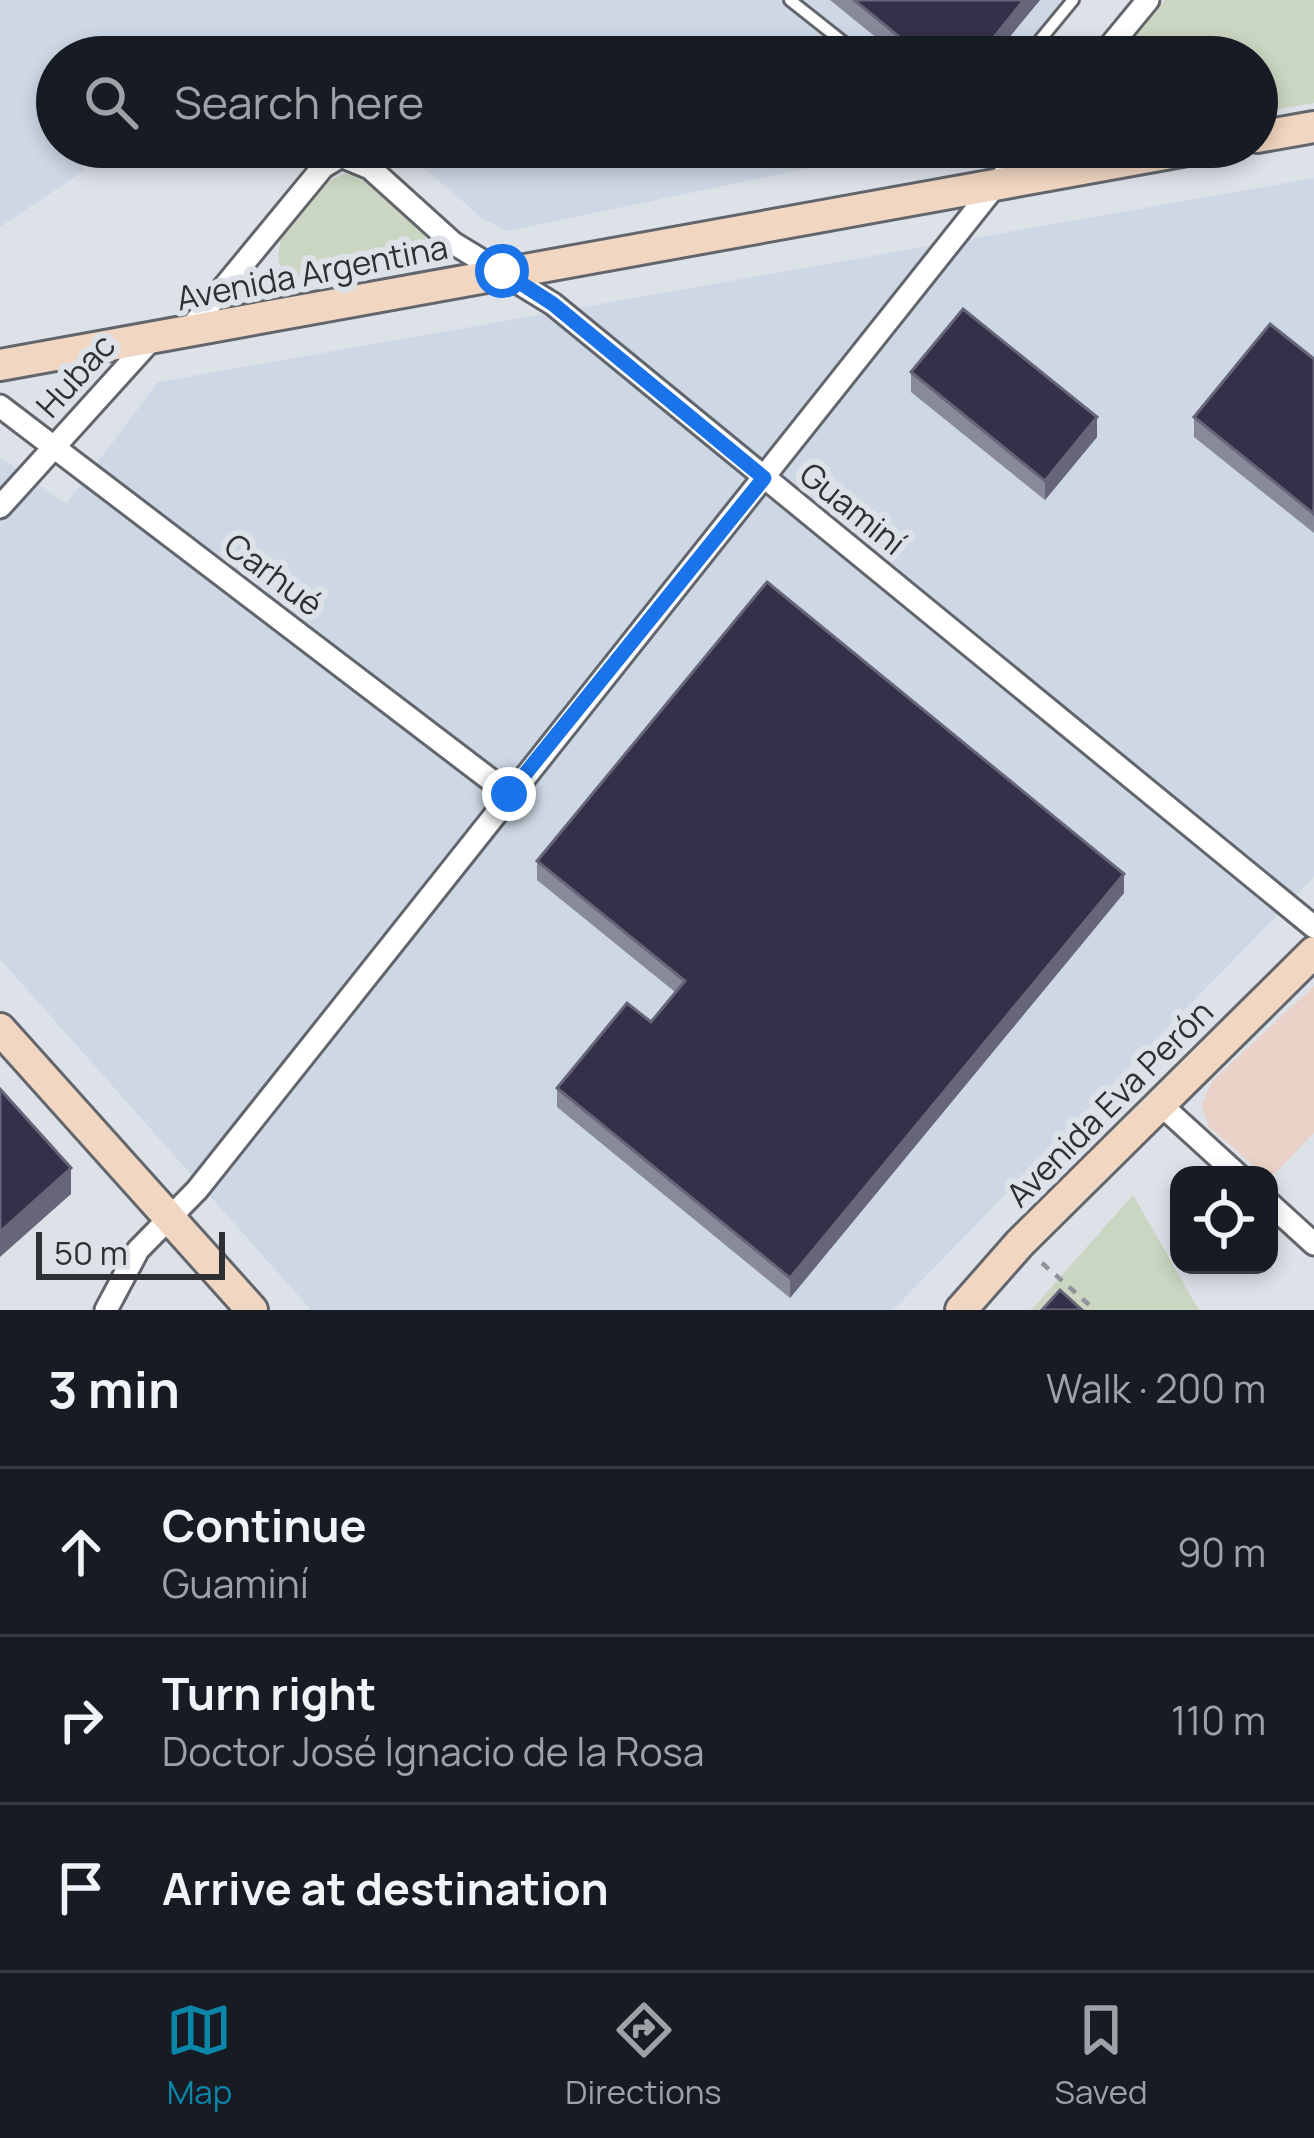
<!DOCTYPE html>
<meta charset="utf-8">
<style>
:root{--surface:#171b24;--page:#242831;--text:#f1f3f6;--muted:#9ea1a6;--line:#363941;--accent:#0a86a9}
body{margin:0;font-family:Manrope,sans-serif;background:var(--page);color:var(--text)}
.controls{position:absolute;right:36px;bottom:36px;display:grid;overflow:hidden;border-radius:24px;box-shadow:0 6px 18px #0003}
.controls button{width:108px;height:108px;display:grid;place-items:center;padding:0;border:0;border-bottom:3px solid var(--line);background:var(--surface);color:var(--text);font:60px sans-serif}
.scale{position:absolute;left:36px;bottom:30px;width:189px;box-sizing:border-box;padding-left:12px;border:6px solid #2e3033;border-top:0;font-size:33px;line-height:42px;white-space:nowrap;color:#2e3033;-webkit-text-stroke:9px #dde2e9;paint-order:stroke}
.stop{position:absolute;width:36px;height:36px;margin:-27px;border:9px solid #1a73e8;border-radius:50%;background:#fff}
.stop.end{background:#1a73e8;border-color:#fff;box-shadow:0 3px 12px #0008}
.list{margin:0;padding:0;list-style:none}
h2{display:flex;justify-content:space-between;align-items:center;height:156px;margin:0;padding:0 48px;font-size:51px}
h2 small{font-size:39px;font-weight:400;color:var(--muted)}
.list li{display:grid;grid-template-columns:78px 1fr auto;gap:36px;align-items:center;box-sizing:border-box;height:168px;padding:0 48px;border-top:3px solid var(--line)}
.list b{display:block;font-size:45px;white-space:nowrap}
.list p{margin:0;font-size:39px;white-space:nowrap;color:var(--muted)}
.list em{font-size:39px;font-style:normal;color:var(--muted)}
.icon{flex:none;width:66px;height:66px;fill:none;stroke:currentColor;stroke-width:2;stroke-linecap:round;stroke-linejoin:round}
.map{position:relative;flex:none;width:1314px;height:1310px;overflow:hidden}
.search{position:absolute;background:var(--surface);box-shadow:0 6px 18px #0003;left:36px;right:36px;top:36px;height:132px;display:flex;align-items:center;gap:30px;box-sizing:border-box;padding:0 42px;border-radius:66px;color:var(--muted);font-size:45px}
.sheet{height:660px;background:var(--surface)}
nav{display:flex;justify-content:space-around;align-items:center;box-sizing:border-box;height:168px;border-top:3px solid var(--line);background:var(--surface);font-size:33px;color:var(--muted)}
nav a{display:grid;justify-items:center;gap:6px}
nav .on{color:var(--accent)}
.map>svg:first-child{display:block}
.commercial{fill:#ead2c8}
.built{fill:#ced8e5}
.green{fill:#cad6c1}
.lines{fill:none;stroke-linecap:round;stroke-linejoin:round}
.lane-casing{stroke:#62666c;stroke-width:16}
.street-casing{stroke:#62666c;stroke-width:27}
.secondary-casing{stroke:#62666c;stroke-width:36}
.path{stroke:#909499;stroke-width:4.5;stroke-dasharray:9 9;stroke-linecap:butt}
.lane{stroke:#fff;stroke-width:10}
.street{stroke:#fff;stroke-width:21}
.secondary{stroke:#f1d7c2;stroke-width:30}
.wall{fill:#888999}
.shaded-wall{fill:#676579}
.building{fill:#343049;stroke:#676579;stroke-width:3}
.route{stroke:#1a73e8;stroke-width:15}
.labels{text-anchor:middle;dominant-baseline:central;stroke-width:12;stroke-linejoin:round;paint-order:stroke}
.street-label{font-size:33px;fill:#2e3033;stroke:#dde2e9}
</style>
<div class="map">
<svg width="1314" height="1310" viewBox="0 0 1314 1310">
<rect width="100%" height="100%" fill="#dde2e9"/>
<!-- commercial -->
<path class="commercial" d="M1314,986V1133L1269,1179L1209,1127L1201,1105L1213,1080Z"/>
<!-- built -->
<g class="built">
<path d="M0,0H1068L1021,57H183L174,50L164,57H57V147H70L85,170L0,227Z"/>
<path d="M400,147H910L508,231L483,219Z"/>
<path d="M1314,178V877L893,1310H311L0,959V457L66,504L158,382Z"/>
</g>
<!-- green -->
<g class="green">
<path d="M1165,0H1314V103L1257,113V57H1117Z"/>
<path d="M345,174C372,178 407,213 425,233L424,251L410,263L296,280L280,265C270,233 315,183 345,174Z"/>
<path d="M1133,1195L1199,1310H1031Z"/>
</g>
<g class="lines">
<!-- lane casing -->
<g class="lane-casing">
<g id="lane">
<path d="M790,0L862,57"/>
<path d="M1026,57L1073,0"/>
</g>
</g>
<!-- street casing -->
<g class="street-casing">
<g id="street">
<path d="M1101,57L1148,0"/>
<path d="M187,332L323,167L341,156L370,168L453,243L553,304L1314,927"/>
<path d="M0,406L509,794"/>
<path d="M0,507L151,340"/>
<path d="M1159,1103L1238,1175"/>
<path d="M1269,1203L1314,1244"/>
<path d="M106,1310L138,1250L197,1190L1026,147"/>
</g>
</g>
<!-- secondary casing -->
<g class="secondary-casing">
<g id="secondary">
<path d="M1257,137L1314,127"/>
<path d="M0,365L1204,147"/>
<path d="M0,1029L252,1310"/>
<path d="M961,1310L1020,1243L1314,952"/>
</g>
</g>
<!-- path -->
<path class="path" d="M1042,1263L1095,1310"/>
<!-- lane -->
<use href="#lane" class="lane"/>
<!-- street -->
<use href="#street" class="street"/>
<!-- secondary -->
<use href="#secondary" class="secondary"/>
</g>
<!-- wall -->
<g class="wall">
<path d="M830,0H1040L993,57H900Z"/>
<path d="M1314,359V533L1194,437V417Z"/>
<path d="M911,372L1097,437L1045,500L911,392Z"/>
<path d="M537,861L1124,893L790,1298L557,1107V1088L651,1022L675,992L537,880Z"/>
</g>
<!-- shaded-wall -->
<g class="shaded-wall">
<path d="M1024,0H1040L993,57H978Z"/>
<path d="M1097,417V437L1045,500V481Z"/>
<path d="M1124,874V893L790,1298V1278Z"/>
<path d="M71,1168V1194L0,1257V1232Z"/>
</g>
<!-- building -->
<g class="building">
<path d="M854,0H1024L978,57H924Z"/>
<path d="M963,309L1097,417L1045,481L911,372Z"/>
<path d="M1270,324L1314,359V514L1194,417Z"/>
<path d="M767,582L1124,874L790,1278L557,1088L627,1003L651,1022L685,981L537,861Z"/>
<path d="M0,1089L71,1168L0,1232Z"/>
<path d="M1060,1290L1082,1310H1042Z"/>
</g>
<g class="lines">
<!-- route -->
<path class="route" d="M502,271L553,304L764,478L509,794"/>
</g>
<g class="labels">
<!-- street labels -->
<g class="street-label">
<text transform="translate(312 272) rotate(-11)">Avenida Argentina</text>
<text transform="translate(75 375) rotate(-48)">Hubac</text>
<text transform="translate(853 508) rotate(39)">Guaminí</text>
<text transform="translate(274 574) rotate(37)">Carhué</text>
<text transform="translate(1109 1103) rotate(-45)">Avenida Eva Perón</text>
</g>
</g>
</svg>
<div class="controls">
<button><svg class="icon" aria-label="locate" viewBox="0 0 24 24"><circle cx="12" cy="12" r="6"/><path d="M12 2v4M12 18v4M2 12h4M18 12h4"/></svg></button>
</div>
<div class="scale">50 m</div>
<div class="stop" style="left:502px;top:271px"></div>
<div class="stop end" style="left:509px;top:794px"></div>
<div class="search"><svg class="icon" aria-label="search" viewBox="0 0 24 24"><circle cx="10" cy="10" r="6"/><path d="M15 15l6 6"/></svg>Search here</div>
</div>
<section class="sheet">
<h2>3 min<small>Walk · 200 m</small></h2>
<ul class="list">
<li><svg class="icon" aria-label="ahead" viewBox="0 0 24 24"><path d="M12 20V5M6 11l6-6 6 6"/></svg><div><b>Continue</b><p>Guaminí</p></div><em>90 m</em></li>
<li><svg class="icon" aria-label="right" viewBox="0 0 24 24"><path d="M7 20v-9h11M14 6l5 5-5 5"/></svg><div><b>Turn right</b><p>Doctor José Ignacio de la Rosa</p></div><em>110 m</em></li>
<li><svg class="icon" aria-label="arrive" viewBox="0 0 24 24"><path d="M6 21V4h12l-3 4 3 4H6"/></svg><div><b>Arrive at destination</b></div></li>
</ul>
</section>
<nav>
<a class="on"><svg class="icon" aria-label="map" viewBox="0 0 24 24"><path d="M3 6l6-2 6 2 6-2v14l-6 2-6-2-6 2zM9 4v14M15 6v14"/></svg>Map</a>
<a><svg class="icon" aria-label="directions" viewBox="0 0 24 24"><path d="M12 3l9 9-9 9-9-9zM9 14v-3h6M13 9l2 2-2 2"/></svg>Directions</a>
<a><svg class="icon" aria-label="saved" viewBox="0 0 24 24"><path d="M7 4h10v16l-5-4-5 4z"/></svg>Saved</a>
</nav>
